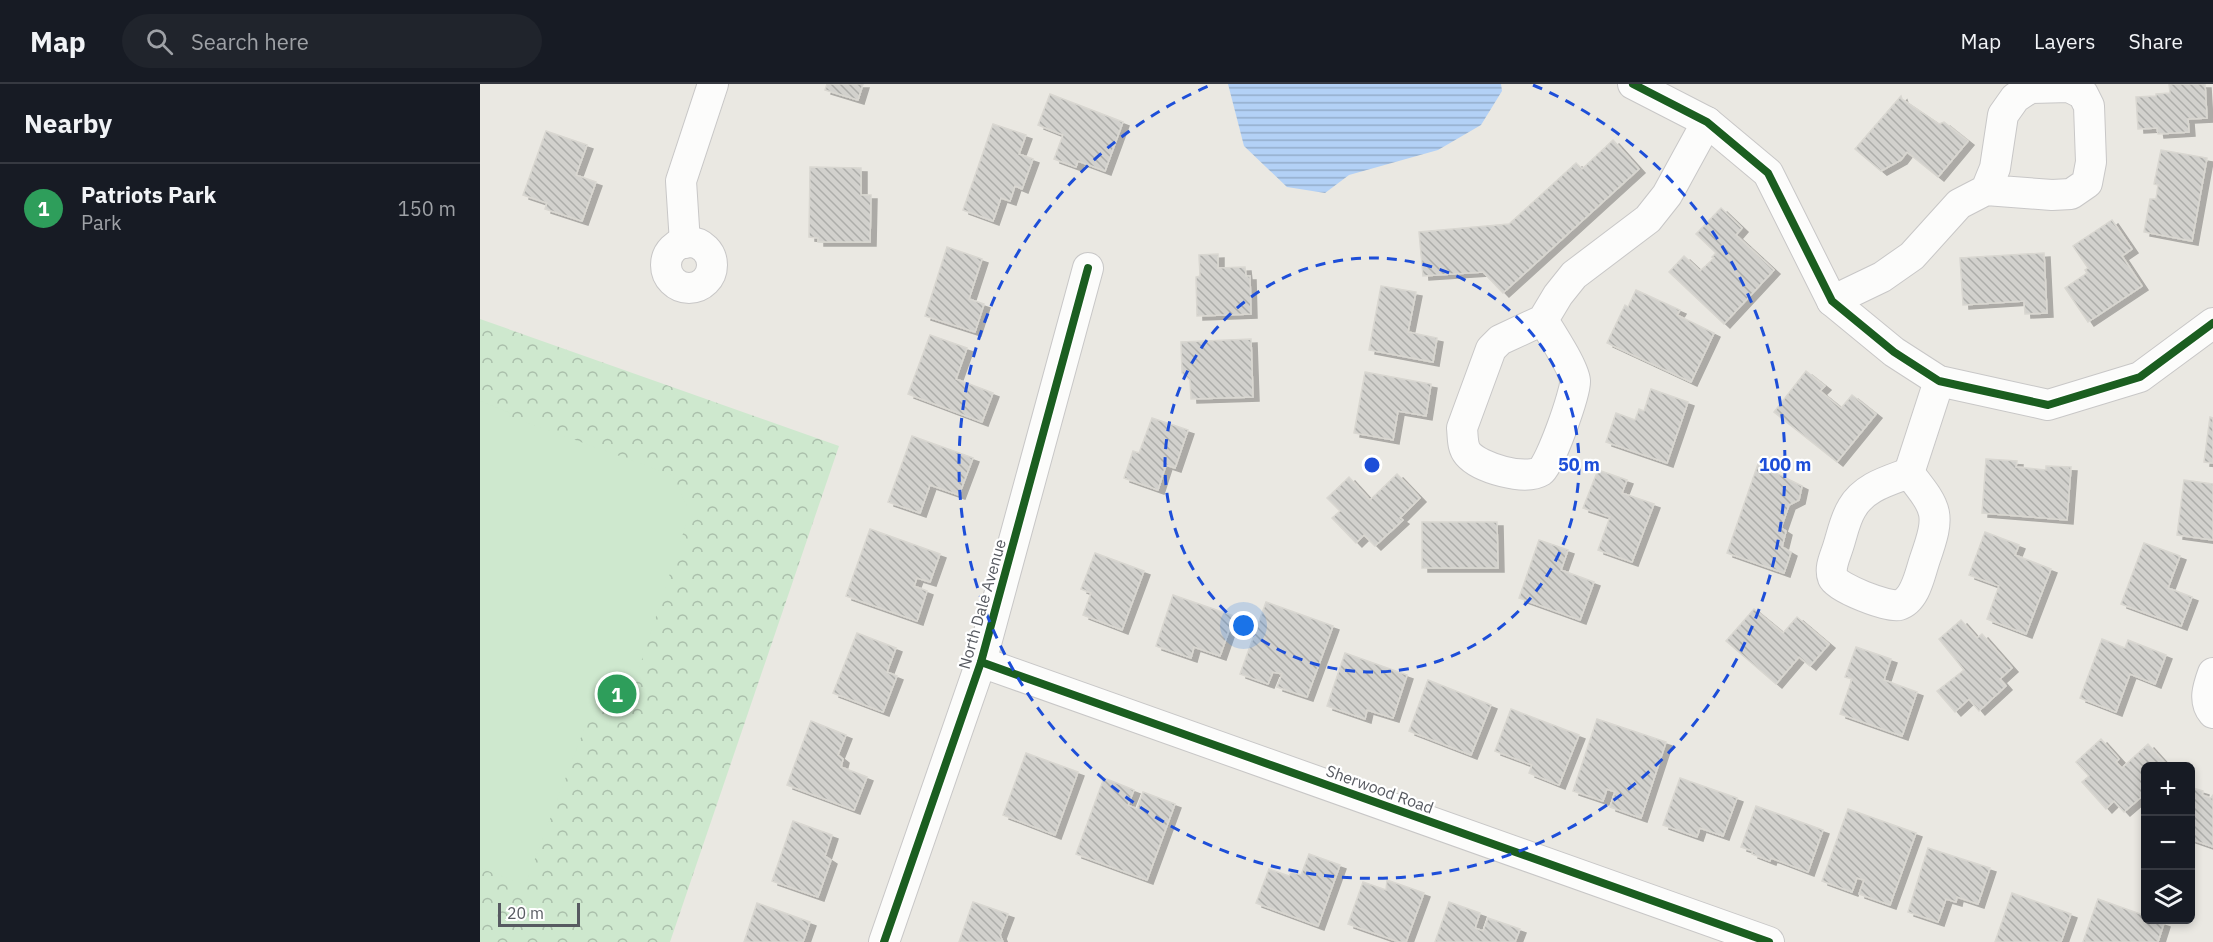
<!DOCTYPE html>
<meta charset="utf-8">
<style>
:root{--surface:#171b24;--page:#20242c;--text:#f1f3f6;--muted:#9ea1a6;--line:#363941;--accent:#1a73e8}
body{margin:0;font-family:"IBM Plex Sans",sans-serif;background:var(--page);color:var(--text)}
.controls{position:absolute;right:18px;bottom:18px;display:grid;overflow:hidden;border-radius:9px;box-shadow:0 3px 9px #0003}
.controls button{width:54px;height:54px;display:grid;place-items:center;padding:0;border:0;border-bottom:2px solid var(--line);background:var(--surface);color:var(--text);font:30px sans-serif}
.scale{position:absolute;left:18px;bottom:15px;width:82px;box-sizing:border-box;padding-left:6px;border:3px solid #575a61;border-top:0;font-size:16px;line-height:21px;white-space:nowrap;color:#575a61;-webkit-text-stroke:4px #fff;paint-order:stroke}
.you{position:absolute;left:764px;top:542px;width:21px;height:21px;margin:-15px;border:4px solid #fff;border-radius:50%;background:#1a73e8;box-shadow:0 0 0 9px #1a73e833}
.badge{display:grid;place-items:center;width:39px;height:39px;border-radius:50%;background:var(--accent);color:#fff;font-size:20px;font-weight:700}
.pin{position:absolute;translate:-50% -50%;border:3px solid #fff;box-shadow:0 2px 6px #0006}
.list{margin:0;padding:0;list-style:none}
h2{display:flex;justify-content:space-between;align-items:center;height:78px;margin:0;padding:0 24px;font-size:26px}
h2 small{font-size:20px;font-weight:400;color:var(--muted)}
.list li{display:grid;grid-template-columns:39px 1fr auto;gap:18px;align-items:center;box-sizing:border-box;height:90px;padding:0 24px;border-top:2px solid var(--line)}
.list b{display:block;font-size:22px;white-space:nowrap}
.list p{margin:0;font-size:20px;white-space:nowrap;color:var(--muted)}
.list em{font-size:20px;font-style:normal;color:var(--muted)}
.icon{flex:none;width:33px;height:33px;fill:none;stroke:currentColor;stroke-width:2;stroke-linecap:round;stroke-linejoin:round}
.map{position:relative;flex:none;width:1733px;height:858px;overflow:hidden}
header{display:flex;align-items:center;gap:36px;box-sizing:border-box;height:84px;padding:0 30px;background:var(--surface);border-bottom:2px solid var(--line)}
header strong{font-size:28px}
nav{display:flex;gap:33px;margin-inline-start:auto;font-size:21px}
.search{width:420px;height:54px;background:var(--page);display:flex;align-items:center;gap:15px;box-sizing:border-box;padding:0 21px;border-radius:33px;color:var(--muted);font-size:22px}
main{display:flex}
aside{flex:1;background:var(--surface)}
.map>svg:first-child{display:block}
.park{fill:url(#park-crowns)}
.pitch{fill:#cee8ce}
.water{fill:url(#water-rules)}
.building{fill:url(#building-back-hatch);stroke:#d9d7d1;stroke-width:1.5;filter:url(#shadow)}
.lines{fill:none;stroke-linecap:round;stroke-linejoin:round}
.street-casing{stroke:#c8c7c7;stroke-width:32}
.street{stroke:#fcfcfb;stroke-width:30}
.cycleway-casing{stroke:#fff;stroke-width:11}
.cycleway{stroke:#1b5e20;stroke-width:8}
.ring{fill:none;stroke:#1d4ed8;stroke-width:3;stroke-dasharray:10 8}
.labels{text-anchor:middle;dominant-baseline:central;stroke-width:4.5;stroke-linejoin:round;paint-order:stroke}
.street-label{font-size:16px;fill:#575a61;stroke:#fff}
.centre{fill:#1d4ed8;stroke:#fff;stroke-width:3}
.ring-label{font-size:18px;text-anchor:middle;font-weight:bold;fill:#1d4ed8;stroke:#fff;stroke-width:4.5;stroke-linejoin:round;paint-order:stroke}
</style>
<header>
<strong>Map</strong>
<div class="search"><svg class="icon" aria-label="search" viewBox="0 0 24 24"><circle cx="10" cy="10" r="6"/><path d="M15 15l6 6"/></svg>Search here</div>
<nav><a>Map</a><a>Layers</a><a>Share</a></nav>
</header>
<main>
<aside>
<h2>Nearby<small></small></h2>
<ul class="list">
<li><span class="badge" style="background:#2e9e5b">1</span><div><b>Patriots Park</b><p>Park</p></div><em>150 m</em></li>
</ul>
</aside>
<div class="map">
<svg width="1733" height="858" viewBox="0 0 1733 858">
<defs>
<pattern id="park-crowns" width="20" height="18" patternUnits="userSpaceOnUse" patternTransform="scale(1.5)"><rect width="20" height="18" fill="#cee8ce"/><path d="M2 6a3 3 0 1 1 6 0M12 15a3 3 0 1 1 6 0" fill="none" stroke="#aabfab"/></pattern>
<pattern id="water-rules" width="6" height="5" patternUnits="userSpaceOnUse" patternTransform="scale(1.5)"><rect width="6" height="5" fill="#b3d1f6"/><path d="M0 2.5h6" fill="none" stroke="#94adcb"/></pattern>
<pattern id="building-back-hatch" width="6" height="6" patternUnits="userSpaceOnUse" patternTransform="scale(1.5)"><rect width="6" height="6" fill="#d2d1cd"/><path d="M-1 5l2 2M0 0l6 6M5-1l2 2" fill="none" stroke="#adadaa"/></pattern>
<filter id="shadow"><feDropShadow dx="6" dy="4" stdDeviation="0" flood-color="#0004"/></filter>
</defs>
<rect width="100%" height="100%" fill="#eae8e2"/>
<!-- park -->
<path class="park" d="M0,235L359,362L190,858H0Z"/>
<!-- pitch -->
<path class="pitch" d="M0,317L30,329L29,332L192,391L210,428L150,612L117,611L45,801L0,784Z"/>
<!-- water -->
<path class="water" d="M748,0H1021L1022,7L1001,41L958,66L869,91L845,109L807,103L764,62Z"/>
<!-- building -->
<g class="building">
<path d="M347,0H383L378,16L345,6Z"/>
<path d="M1689,0H1725L1727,34L1708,35L1709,48L1678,50L1677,44L1658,45L1656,13L1676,12V10L1690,9Z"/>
<path d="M570,10L643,38L625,87L598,77L596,83L574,75L583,51L558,41Z"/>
<path d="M1421,12L1422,15L1459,40L1464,38L1488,57L1458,93L1427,68L1421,76L1401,87L1375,65Z"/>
<path d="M513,40L546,51L539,70L553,75L542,105L535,102L530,117L521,114L513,137L483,126Z"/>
<path d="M66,47L107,61L96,91L116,98L102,137L65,125L67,119L43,111Z"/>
<path d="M1133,56L1159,85L1023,209L1003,188L943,192L939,148L1029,140L1096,79L1102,85Z"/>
<path d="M1681,66L1727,74L1712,157L1664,148L1670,115H1676L1678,101L1674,100Z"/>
<path d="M330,83L381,84V111H391L390,158H338V154L329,153Z"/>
<path d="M1241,124L1262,144L1256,151L1294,186L1244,240L1189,188L1204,172L1220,187L1234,174L1232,173L1236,169L1216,150Z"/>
<path d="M1632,136L1652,165L1642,172L1662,202L1608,238L1585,204L1607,189L1605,186L1608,184L1593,162Z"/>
<path d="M467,163L502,175L489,215L504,220L495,248L445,232Z"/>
<path d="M1564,169L1567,229L1545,230L1544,217L1483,221L1480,174Z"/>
<path d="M738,170V184L765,183L766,192H770L771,230L717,232L716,193L720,192L719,171Z"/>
<path d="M901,202L936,208L928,248L957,254L953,278L889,266Z"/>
<path d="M1156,206L1200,226L1197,231L1234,249L1211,298L1127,259L1145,221L1148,223Z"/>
<path d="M450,251L487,264L476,295L513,309L502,338L428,310Z"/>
<path d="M771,255L773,313L711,315L710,296L702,289L701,258Z"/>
<path d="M1326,287L1345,302L1340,307L1361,324L1372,311L1396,330L1357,378L1294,328Z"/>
<path d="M885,288L951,300L946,332L918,327L913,356L874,349Z"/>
<path d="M1171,305L1208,318L1187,379L1126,358L1136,329L1155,336L1159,325L1164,327Z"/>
<path d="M1730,333L1733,334V379L1724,378Z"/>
<path d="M672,334L708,346L695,384L686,381L678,406L644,394L653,367L659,369Z"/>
<path d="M432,352L493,374L479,411L450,401L440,429L408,418Z"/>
<path d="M1506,375L1537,377L1536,383L1566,386V382L1591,383L1587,436L1502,429Z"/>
<path d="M1278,380L1322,402L1319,416L1309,421L1301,444L1306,447L1302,463L1311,468L1304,489L1247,469Z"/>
<path d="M1118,386L1147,396L1142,409L1174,420L1152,478L1118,466L1130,433L1103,424Z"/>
<path d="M917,390L940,414L920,434L923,436L895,462L884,451L876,459L852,434L860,427L847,414L869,393L890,416Z"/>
<path d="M1704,396L1733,400V456L1697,451Z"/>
<path d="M942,438H1017L1018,484H942Z"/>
<path d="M390,445L460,470L450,498L437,494L434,502L447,507L437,537L366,512Z"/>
<path d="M1505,448L1539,461L1535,471L1571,485L1546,550L1507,535L1519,502L1489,491Z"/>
<path d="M1059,456L1088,466L1081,486L1114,498L1100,536L1039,514Z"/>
<path d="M1664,459L1700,472L1688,504L1712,513L1701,542L1641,520Z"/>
<path d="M615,469L664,487L642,546L603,531L611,509L601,505Z"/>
<path d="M693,511L754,532L740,572L714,563L711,574L676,562Z"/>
<path d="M786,518L853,542L827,613L797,603L802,590L793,588L788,600L760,590Z"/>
<path d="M1274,525L1303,549L1317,533L1349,560L1330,582L1319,573L1296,600L1246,557Z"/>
<path d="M1481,536L1497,554L1502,550L1532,584L1520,595L1526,602L1499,627L1489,615L1475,628L1457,607L1484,586L1459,555Z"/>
<path d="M377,549L416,564L407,588L417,592L403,628L353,609Z"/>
<path d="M1622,555L1645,564L1648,556L1686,571L1675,600L1650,590L1636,628L1600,614Z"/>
<path d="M1376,563L1411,575L1404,596L1437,608L1422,652L1360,630L1372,595L1365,593Z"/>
<path d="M865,569L927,591L913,634L887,626L885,635L847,622Z"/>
<path d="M948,596L1011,621L991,671L929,647Z"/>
<path d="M1031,625L1099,651L1079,701L1049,689L1052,681L1015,667Z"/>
<path d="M1117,635L1186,658L1161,734L1130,723L1135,708L1127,705L1123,717L1093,707Z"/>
<path d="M331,637L366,651L358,671L363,675L361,683L387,693L374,726L307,701Z"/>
<path d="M1621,655L1639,675L1636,678L1642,684L1668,660L1687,681L1685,682H1666V709L1644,728L1634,717L1626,725L1602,698L1609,692L1596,678Z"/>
<path d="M546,669L598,688L575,751L523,731Z"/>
<path d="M624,694L654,706L648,721L657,725L663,708L695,720L667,796L596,770Z"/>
<path d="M1200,694L1257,714L1243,752L1220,744L1217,753L1183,741Z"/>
<path d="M1710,703L1723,707L1722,711L1731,714L1733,711V763L1710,755Z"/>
<path d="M1276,722L1343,746L1328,788L1291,774L1290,777L1272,770L1273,767L1261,763Z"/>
<path d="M1368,725L1436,749L1410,821L1379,810L1384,796L1377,794L1372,808L1342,797Z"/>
<path d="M313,737L352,751L345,772L351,776L338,813L292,797Z"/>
<path d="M1448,764L1510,784L1498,820L1477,813L1476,818L1466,815L1458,838L1428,828Z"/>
<path d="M829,770L860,781L838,842L776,819L789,785L809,792L812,788L821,791Z"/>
<path d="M907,796L944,809L926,858H919L868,840L883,798L906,806Z"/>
<path d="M1532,809L1591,830L1581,858H1515Z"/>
<path d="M1618,815L1666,832V836H1675L1684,839L1678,858H1603Z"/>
<path d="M493,818L528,830L520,851L523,858H479Z"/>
<path d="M969,818L1000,829L995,844L1003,847L1008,834L1040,845L1035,858H955Z"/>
<path d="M277,819L330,838L323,858H264Z"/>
</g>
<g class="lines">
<!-- street casing -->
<g class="street-casing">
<g id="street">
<path d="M1153,0L1227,38L1288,89L1352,217L1414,268L1459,297L1568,321L1660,293L1733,239"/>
<circle cx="209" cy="181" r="23"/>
<path d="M205,159L201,97L233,0"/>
<path d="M1352,217L1402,193L1432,172L1479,120L1506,106L1572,111L1591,110L1607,99L1611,78L1609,22L1603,10L1589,3L1550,4L1535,14L1523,31L1515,84L1506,106"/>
<path d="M1063,236C1071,249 1094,284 1095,297C1096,308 1070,381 1061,387C1045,397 1000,384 988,370C982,363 983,353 982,344L1011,265L1020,256L1063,236L1078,211L1094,191L1168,135L1187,111L1227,38"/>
<path d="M1429,389C1458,426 1461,429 1445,475C1440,489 1436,516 1419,521C1409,524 1357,504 1353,494C1349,484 1355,473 1358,463C1362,451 1365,435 1372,424C1384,403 1408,397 1429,389Z"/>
<path d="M1429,389L1459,297"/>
<path d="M501,578L1289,858"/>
<path d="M1733,589C1728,603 1723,617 1733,629"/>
<path d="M404,858L501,578L608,184"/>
</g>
</g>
<!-- street -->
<use href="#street" class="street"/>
<!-- cycleway casing -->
<g class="cycleway-casing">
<g id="cycleway">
<path d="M1153,0L1227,38L1288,89L1352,217L1414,268L1459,297L1568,321L1660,293L1733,239"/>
<path d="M501,578L1289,858"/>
<path d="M404,858L501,578L608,184"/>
</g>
</g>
<!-- cycleway -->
<use href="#cycleway" class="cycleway"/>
</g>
<!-- distance rings -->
<g class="ring">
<circle cx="892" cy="381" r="207"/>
<path d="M1053 1A413 413 0 1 1 731 1"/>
</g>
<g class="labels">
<!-- street labels -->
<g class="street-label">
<text transform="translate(502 520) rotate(-74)">North Dale Avenue</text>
<text transform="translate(900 705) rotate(20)">Sherwood Road</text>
</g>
</g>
<circle cx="892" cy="381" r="9" class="centre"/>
<g class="ring-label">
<text x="1099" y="387">50 m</text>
<text x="1305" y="387">100 m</text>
</g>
</svg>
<div class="controls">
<button>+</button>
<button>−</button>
<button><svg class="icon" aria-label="layers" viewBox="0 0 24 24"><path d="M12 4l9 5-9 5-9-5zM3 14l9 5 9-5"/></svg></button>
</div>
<div class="scale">20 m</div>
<div class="you"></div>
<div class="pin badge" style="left:137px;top:610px;background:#2e9e5b">1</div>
</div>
</main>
